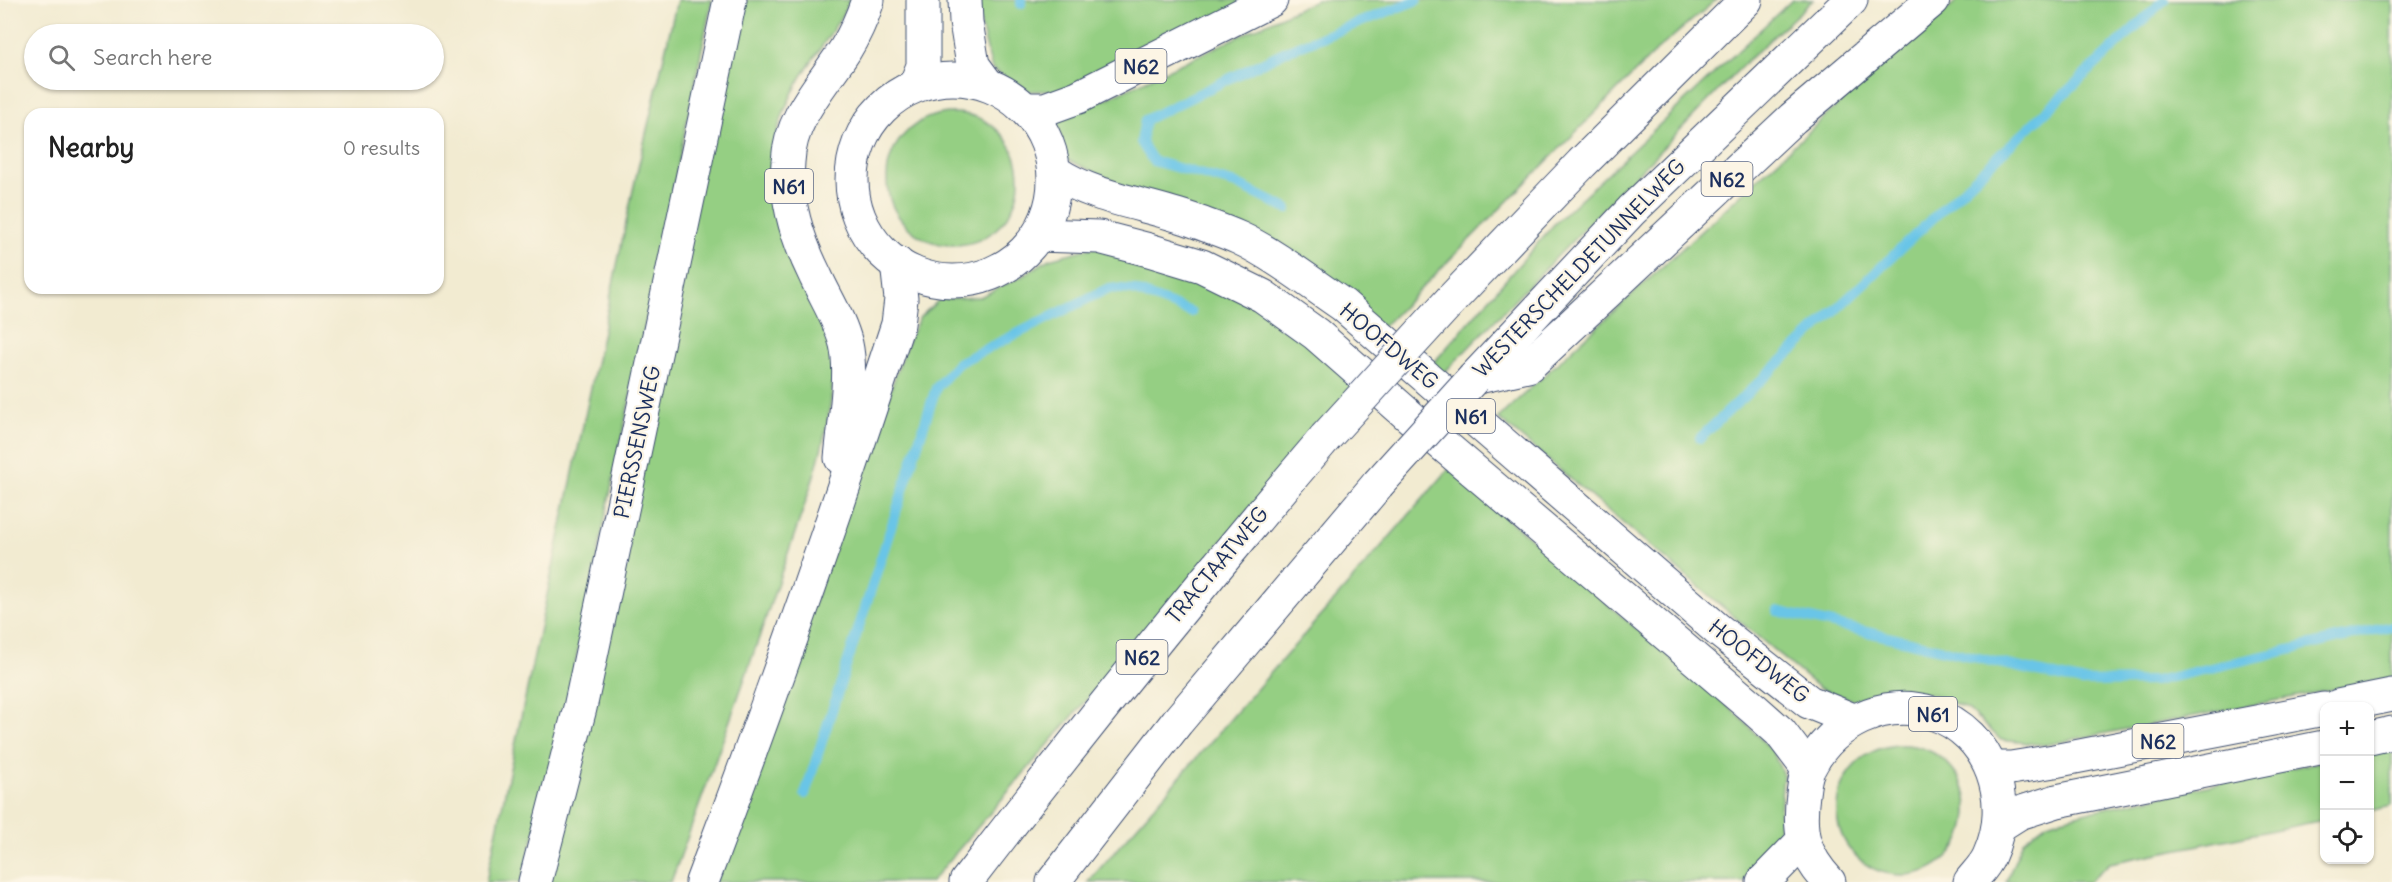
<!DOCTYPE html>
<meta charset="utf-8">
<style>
:root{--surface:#fff;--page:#f2f2f2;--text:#222;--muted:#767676;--line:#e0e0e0}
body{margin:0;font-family:Delius,sans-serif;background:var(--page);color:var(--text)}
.controls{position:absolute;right:18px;bottom:18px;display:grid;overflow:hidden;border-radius:12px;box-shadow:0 2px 4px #0004}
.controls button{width:54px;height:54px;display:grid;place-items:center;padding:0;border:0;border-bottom:2px solid var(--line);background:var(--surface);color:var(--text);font:30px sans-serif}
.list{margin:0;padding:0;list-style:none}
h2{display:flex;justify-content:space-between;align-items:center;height:78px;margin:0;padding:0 24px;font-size:26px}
h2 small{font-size:20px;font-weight:400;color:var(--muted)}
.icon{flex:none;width:33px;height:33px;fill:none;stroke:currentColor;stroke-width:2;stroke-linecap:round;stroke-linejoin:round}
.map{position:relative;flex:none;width:2392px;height:882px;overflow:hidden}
.search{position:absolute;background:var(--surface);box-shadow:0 2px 4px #0004;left:24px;top:24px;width:420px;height:66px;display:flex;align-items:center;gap:15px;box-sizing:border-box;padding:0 21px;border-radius:33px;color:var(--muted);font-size:22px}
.panel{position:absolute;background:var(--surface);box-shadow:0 2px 4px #0004;left:24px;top:108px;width:420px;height:186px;border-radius:18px}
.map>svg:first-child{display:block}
.green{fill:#95cf83;stroke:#587f70;stroke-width:1.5}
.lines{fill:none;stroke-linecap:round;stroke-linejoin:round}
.stream{stroke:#69c5e7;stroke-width:10}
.minor-casing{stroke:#3b4b6f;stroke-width:35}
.trunk-casing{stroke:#3b4b6f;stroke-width:35}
.minor{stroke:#fff;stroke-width:33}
.trunk{stroke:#fff;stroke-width:33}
.trunk-bridge-casing{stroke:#3b4b6f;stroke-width:35;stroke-linecap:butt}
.trunk-bridge{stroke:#fff;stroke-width:33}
.labels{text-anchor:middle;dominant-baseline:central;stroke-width:4.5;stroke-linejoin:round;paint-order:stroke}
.shield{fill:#fcf5e5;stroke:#5e6a86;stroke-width:1.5}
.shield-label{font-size:20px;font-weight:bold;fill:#1b2f5e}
.street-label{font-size:21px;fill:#1b2f5e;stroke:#fcf5e5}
</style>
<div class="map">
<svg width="2392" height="882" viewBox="0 0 2392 882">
<rect width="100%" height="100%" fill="#fcf5e5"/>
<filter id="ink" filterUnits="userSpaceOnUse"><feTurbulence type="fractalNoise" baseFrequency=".0167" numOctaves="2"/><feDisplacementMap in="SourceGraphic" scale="12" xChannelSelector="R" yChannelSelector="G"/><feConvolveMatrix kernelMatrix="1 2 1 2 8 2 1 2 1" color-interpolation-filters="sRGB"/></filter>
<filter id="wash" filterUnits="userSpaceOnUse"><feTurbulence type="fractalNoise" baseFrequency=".008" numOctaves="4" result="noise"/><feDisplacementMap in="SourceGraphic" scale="24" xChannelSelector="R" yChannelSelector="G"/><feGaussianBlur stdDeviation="1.35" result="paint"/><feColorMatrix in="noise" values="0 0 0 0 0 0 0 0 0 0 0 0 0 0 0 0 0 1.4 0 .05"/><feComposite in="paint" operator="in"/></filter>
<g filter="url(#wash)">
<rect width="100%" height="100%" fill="#f2ebd1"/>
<!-- green -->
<g class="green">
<path d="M677,0H712L556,756L521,882H486L633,190Z"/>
<path d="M738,0H850C837,28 818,50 802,76C789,97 779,121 774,146C764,187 779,236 796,274C807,297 823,316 830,341C836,362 833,387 830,407C821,466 798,523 779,579C745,681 708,782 671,882H548Z"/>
<path d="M978,0H1254L1062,91H1029L992,69L979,18Z"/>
<path d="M1316,0H1716L1656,51L1383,327L1111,180L1066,159L1056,118L1108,98Z"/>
<path d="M1792,0H1813L1748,60L1441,376L1430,367L1556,222Z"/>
<path d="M1958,0H2392V678L2044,745L2001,740L1969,710L1935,695L1903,692L1878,693L1853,700L1819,688L1498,418L1890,57Z"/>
<circle cx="953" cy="179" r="66"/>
<path d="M1098,246L1148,261L1259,306L1358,382L931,882H714L908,341L920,317L940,299L980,297L1021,277L1049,259Z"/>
<path d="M1449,469L1739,716L1773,752L1783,775L1778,836L1768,862L1743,882H1088Z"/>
<circle cx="1902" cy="810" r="65"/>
<path d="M2392,747V806L2370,811V751Z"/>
<path d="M2324,761V820L2110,863L2088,882H2006L2023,841L2047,823L2091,811Z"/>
</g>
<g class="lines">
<!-- stream -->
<g class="stream">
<path d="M1021,0V4"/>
<path d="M1287,209L1236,184L1153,161L1141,142L1145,120L1286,51L1417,0"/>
<path d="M1700,438L2164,0"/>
<path d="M1777,611L2081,682L2155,681L2392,626"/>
<path d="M805,794L936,388L958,363L1109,288L1133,290L1191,312"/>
</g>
</g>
</g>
<g filter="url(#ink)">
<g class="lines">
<!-- minor casing -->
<g class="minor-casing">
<path id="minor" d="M535,882L580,708L730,0"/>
</g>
<!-- trunk casing -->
<g class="trunk-casing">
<g id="trunk">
<path d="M965,0L966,22L973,65L987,84"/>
<circle cx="953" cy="180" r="101"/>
<path d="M915,86L923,66V0"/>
<path d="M1028,109H1045L1078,97L1271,0"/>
<path d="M1055,172C1097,200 1146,203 1192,220C1208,226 1224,231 1239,238C1272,253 1312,284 1343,305L1717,629L1809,702L1853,720"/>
<path d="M1038,235L1099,237L1149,250L1202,266L1263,296L1316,334L1415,421L1753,708L1780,732L1808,769"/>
<path d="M1451,300L1582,163L1746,0"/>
<path d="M1474,378L1528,366L1793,118L1933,0"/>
<path d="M1474,378L1632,210L1851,0"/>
<path d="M841,458C844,426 853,374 846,344C840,320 826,299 816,277C799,243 785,201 788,162C790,117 822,86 845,50C855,34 862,18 868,0"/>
<path d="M2338,706L2392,695"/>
<path d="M2370,738L2392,733"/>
<path d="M1992,768H2011L2054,761L2324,709"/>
<path d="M2000,825L2019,813L2057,801L2324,747"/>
<path d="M702,882C772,697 837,511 898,324L901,299L897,263"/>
<path d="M966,882C1082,731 1201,583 1325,438"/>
<path d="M1053,882L1177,722L1378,484"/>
<path d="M1763,882L1803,841"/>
<path d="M1829,882C1803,854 1798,832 1803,794C1804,786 1805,775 1809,768C1831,724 1884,697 1932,713C1992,733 2014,802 1989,856C1985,866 1976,874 1970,882"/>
</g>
</g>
<!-- minor -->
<use href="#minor" class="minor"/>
<!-- trunk -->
<use href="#trunk" class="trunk"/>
<!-- trunk-bridge casing -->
<g class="trunk-bridge-casing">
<g id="trunk-bridge">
<path d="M1325,438L1451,300"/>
<path d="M1378,484L1474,378"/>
</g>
</g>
<!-- trunk-bridge -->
<use href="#trunk-bridge" class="trunk-bridge"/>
</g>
</g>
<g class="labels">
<!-- shield labels -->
<g class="shield">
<rect x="1115.5" y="49" width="51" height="34" rx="4.5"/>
<rect x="1701.5" y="162" width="51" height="34" rx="4.5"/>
<rect x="765" y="169" width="48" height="34" rx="4.5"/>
<rect x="1447" y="399" width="48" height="34" rx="4.5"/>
<rect x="1116.5" y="640" width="51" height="34" rx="4.5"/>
<rect x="1909" y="697" width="48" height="34" rx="4.5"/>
<rect x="2132.5" y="724" width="51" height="34" rx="4.5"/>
</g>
<g class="shield-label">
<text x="1141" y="66">N62</text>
<text x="1727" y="179">N62</text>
<text x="789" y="186">N61</text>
<text x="1471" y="416">N61</text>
<text x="1142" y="657">N62</text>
<text x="1933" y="714">N61</text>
<text x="2158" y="741">N62</text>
</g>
<!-- street labels -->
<g class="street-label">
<text transform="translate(1579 268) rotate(-46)">WESTERSCHELDETUNNELWEG</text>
<text transform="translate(1389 346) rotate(40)">HOOFDWEG</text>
<text transform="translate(637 442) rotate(-78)">PIERSSENSWEG</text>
<text transform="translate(1217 565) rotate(-50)">TRACTAATWEG</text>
<text transform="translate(1759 661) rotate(38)">HOOFDWEG</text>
</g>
</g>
</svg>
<div class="controls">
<button>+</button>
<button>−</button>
<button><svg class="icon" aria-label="locate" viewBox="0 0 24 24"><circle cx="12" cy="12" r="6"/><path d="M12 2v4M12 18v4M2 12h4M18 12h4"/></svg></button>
</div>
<div class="search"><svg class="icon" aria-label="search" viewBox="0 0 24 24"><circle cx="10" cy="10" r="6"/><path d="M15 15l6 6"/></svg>Search here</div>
<section class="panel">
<h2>Nearby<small>0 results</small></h2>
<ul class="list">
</ul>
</section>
</div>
